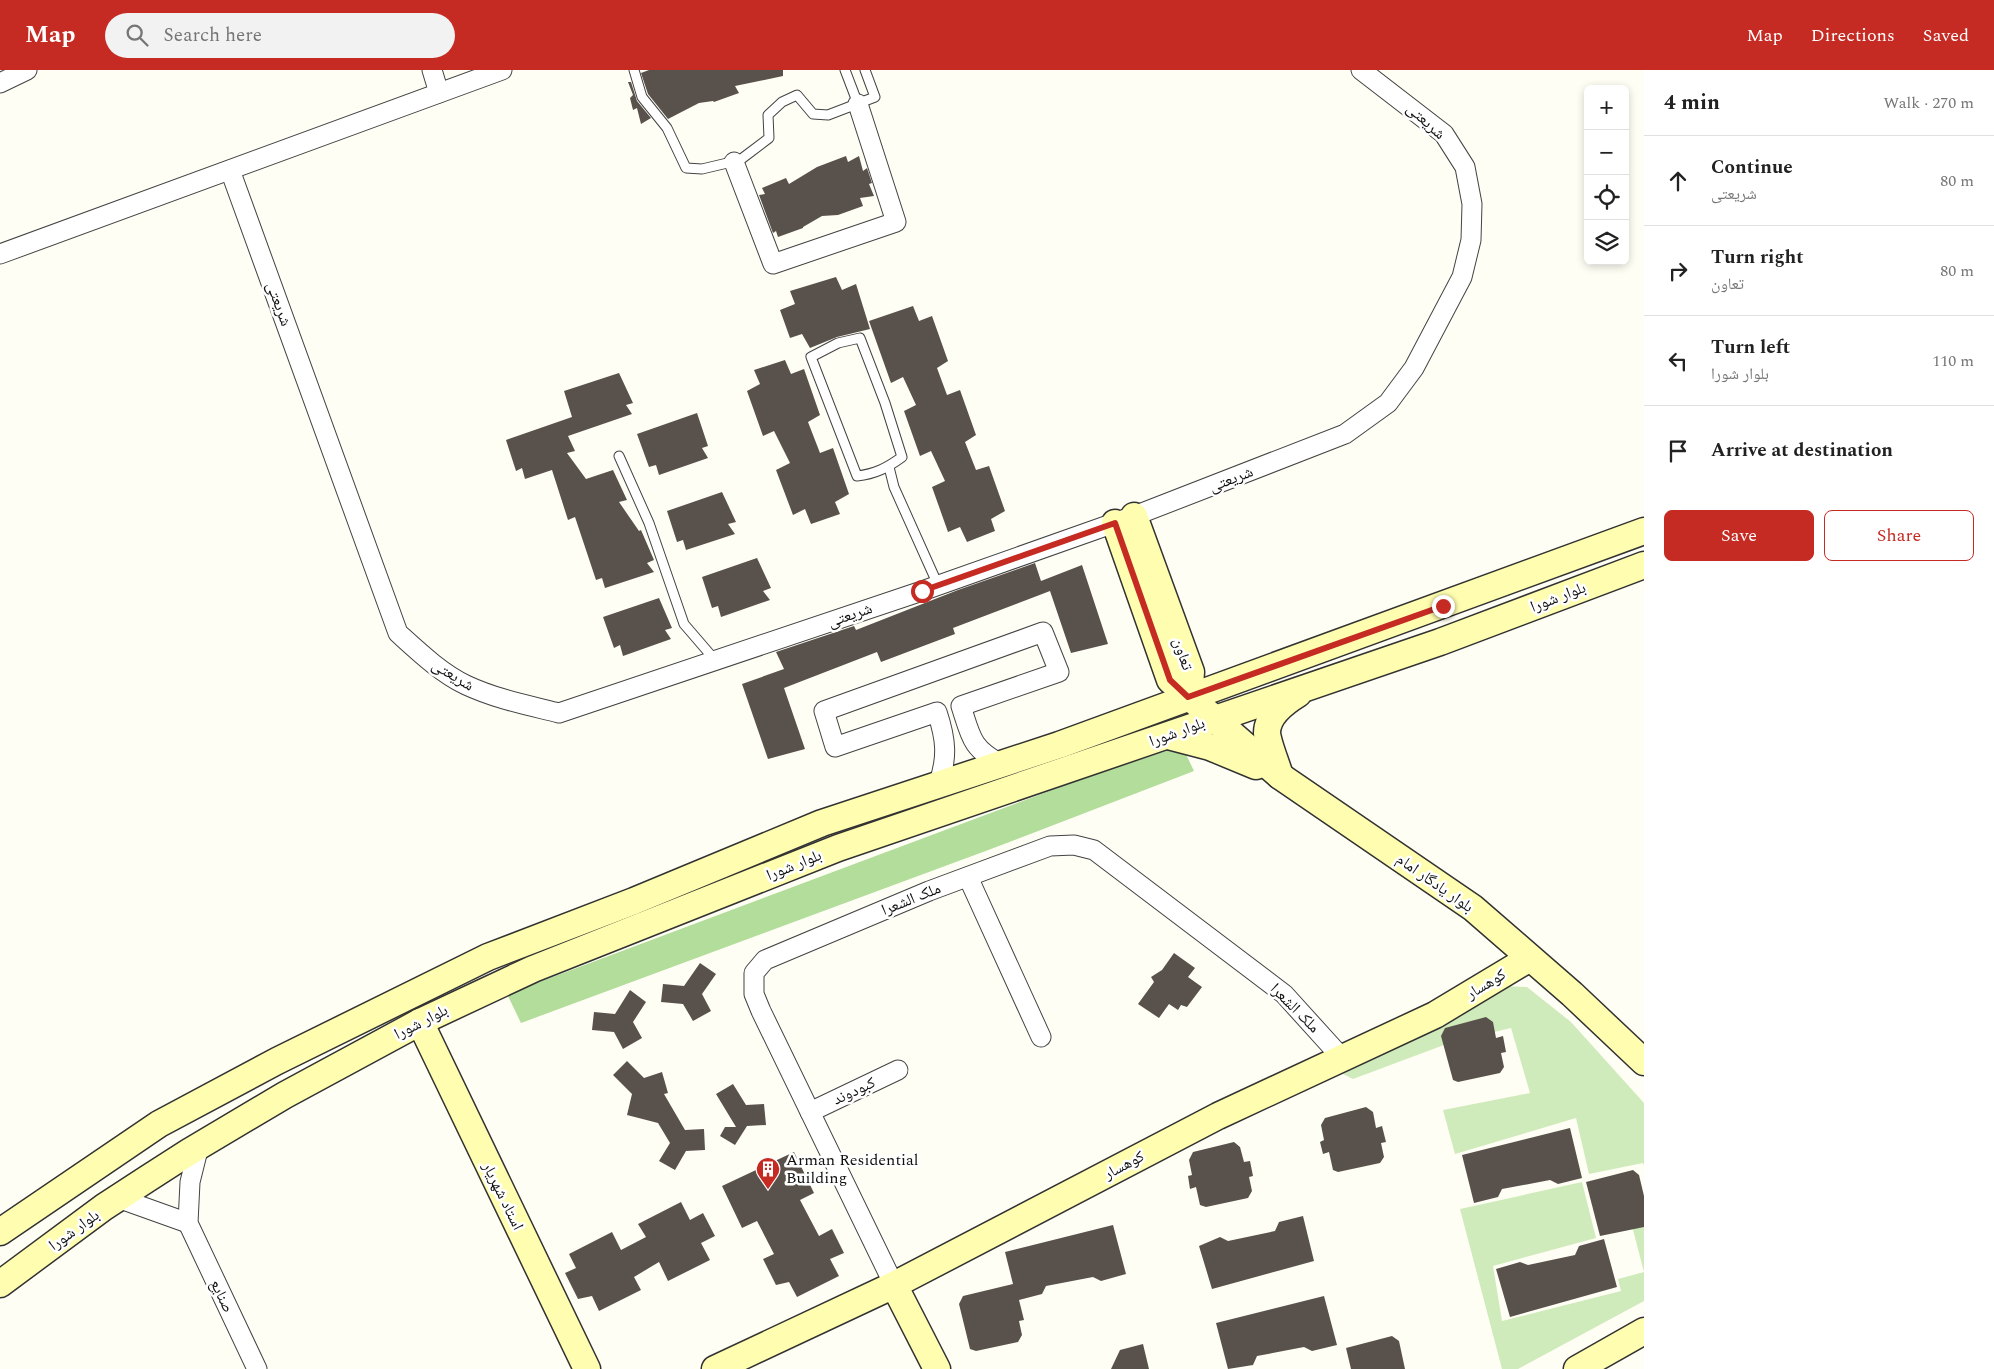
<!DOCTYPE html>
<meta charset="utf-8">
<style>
:root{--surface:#fff;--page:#f2f2f2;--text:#222;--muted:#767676;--line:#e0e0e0;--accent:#c52a23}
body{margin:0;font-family:Spectral,"Noto Naskh Arabic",serif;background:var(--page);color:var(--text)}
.controls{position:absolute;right:15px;top:15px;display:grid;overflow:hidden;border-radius:8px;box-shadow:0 2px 8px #0003}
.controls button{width:45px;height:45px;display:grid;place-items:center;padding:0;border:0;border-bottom:1px solid var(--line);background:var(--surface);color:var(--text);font:25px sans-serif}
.stop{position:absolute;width:15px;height:15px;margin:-11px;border:4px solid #c52a23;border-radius:50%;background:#fff}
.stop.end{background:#c52a23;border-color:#fff;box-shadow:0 1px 5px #0008}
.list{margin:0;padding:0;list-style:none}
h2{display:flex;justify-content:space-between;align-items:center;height:65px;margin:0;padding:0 20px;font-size:21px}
h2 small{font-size:16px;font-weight:400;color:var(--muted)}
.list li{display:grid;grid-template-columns:32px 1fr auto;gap:15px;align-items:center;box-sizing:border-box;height:90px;padding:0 20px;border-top:1px solid var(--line)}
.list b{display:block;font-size:19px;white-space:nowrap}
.list p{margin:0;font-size:16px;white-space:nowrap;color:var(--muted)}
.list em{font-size:16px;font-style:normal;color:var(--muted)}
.actions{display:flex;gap:10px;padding:15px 20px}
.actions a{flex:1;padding:11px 0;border:1px solid var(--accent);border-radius:8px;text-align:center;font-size:18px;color:var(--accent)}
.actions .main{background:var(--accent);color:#fff}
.icon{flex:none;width:28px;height:28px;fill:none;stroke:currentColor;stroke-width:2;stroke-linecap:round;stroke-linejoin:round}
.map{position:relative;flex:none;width:1644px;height:1299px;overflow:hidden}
header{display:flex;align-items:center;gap:30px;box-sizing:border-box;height:70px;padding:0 25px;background:var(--accent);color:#fff}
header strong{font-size:24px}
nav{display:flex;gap:28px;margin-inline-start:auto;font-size:18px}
.search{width:350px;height:45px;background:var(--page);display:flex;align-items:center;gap:12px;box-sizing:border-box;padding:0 18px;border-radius:28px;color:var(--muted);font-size:19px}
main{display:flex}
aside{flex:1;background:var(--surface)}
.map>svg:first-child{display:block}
.green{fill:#d0ebbb}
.forest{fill:#b2dd9a}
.building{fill:#59524c}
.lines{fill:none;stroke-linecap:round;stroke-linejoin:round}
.lane-casing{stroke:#434343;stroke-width:11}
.street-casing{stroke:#434343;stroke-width:21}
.secondary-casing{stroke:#323232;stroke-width:29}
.lane{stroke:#fff;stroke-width:9}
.street{stroke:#fff;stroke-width:19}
.secondary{stroke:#fffdaf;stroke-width:26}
.route{stroke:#c52a23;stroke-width:6}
.labels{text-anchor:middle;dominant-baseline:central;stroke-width:5;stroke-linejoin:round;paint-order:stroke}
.street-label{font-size:16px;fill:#101010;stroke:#fff}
.poi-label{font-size:16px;fill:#101010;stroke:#fff;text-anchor:start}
</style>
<header>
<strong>Map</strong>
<div class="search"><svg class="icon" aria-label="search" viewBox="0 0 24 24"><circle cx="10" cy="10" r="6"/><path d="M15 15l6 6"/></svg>Search here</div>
<nav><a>Map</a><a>Directions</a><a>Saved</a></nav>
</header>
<main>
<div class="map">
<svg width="1644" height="1299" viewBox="0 0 1644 1299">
<rect width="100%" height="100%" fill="#fffef4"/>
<!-- green -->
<g class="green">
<path d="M1502,916L1527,917L1571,952L1644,1033V1096L1643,1093L1589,1104L1576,1048L1455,1084L1443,1040L1530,1023L1511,958L1452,972L1353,1009L1341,1003Z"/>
<path d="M1582,1112L1596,1168L1493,1196L1502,1251L1621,1221L1618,1209L1644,1202L1632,1156L1644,1151V1231L1518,1299H1502L1460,1139Z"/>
</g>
<!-- forest -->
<path class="forest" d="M1182,676L1194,701L991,779L521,953L507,924L1095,704Z"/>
<!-- building -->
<g class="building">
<path d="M649,0H783V6L735,16L739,23L714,32L713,31L699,33L668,49L648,24L641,3Z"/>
<path d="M628,12H631L637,31L651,48L641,54L637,38L633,40L630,28L633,25Z"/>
<path d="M846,86L848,92L859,86L863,101L867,98L872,113L869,114L874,126L860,128L863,136L838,145L822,146L803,157V158L778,167L776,161L773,163L759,125L765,124L762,118L786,108L789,114L817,97Z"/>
<path d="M836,207L842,220L856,214L870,259L837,267L810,278L802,264L790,268L780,240L795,234L790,221Z"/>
<path d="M913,236L919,251L932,246L948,291L937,298L947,325L960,320L976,365L965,372L976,400L989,396L1005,441L991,449L995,461L967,472L960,457L948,462L932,417L945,411L931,381L920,386L904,341L916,335L903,307L891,313L869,251Z"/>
<path d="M785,290L791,304L804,299L820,345L808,352L820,383L833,378L849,424L835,432L840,444L811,454L805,439L793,445L776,400L790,393L774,361L763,366L747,321L760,314L754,300Z"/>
<path d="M619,303L633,333L626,335L632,344L568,366L575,381L567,383L586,409L613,400L627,430L619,432L639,461L641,460L654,490L647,493L654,502L605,518L602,508L596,510L575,447L568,450L552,400L525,409L522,398L516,401L506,370L572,347L564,321Z"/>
<path d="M697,343L708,376L702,378L708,388L659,405L656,395L649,397L637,364Z"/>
<path d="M722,422L736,452L728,454L735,464L686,480L683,470L677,472L667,441Z"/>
<path d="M757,488L771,518L763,521L770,530L721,547L718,536L712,538L702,507Z"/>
<path d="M1035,493L1041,511L1082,495L1108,574L1071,583L1050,521L953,558L955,564L881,592L877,582L784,618L805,679L768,689L742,614L784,599L776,582L854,556L856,560L958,520Z"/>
<path d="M659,528L672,558L665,560L671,569L623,586L620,575L614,578L603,547Z"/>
<path d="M1174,883L1195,898L1188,907L1202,917L1187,937L1181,935L1178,940L1169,934L1159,948L1138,934L1154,912L1151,907L1162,900Z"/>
<path d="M700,893L716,904L702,924L711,941L693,951L683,934L661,932L663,914L684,916Z"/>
<path d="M630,920L646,932L633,952L642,968L623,979L614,962L592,960L594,942L615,944Z"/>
<path d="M1486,947L1493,952L1496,968L1503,966L1506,982L1501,983L1504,997L1500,1003L1458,1012L1453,1010L1441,966L1445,958Z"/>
<path d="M627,991L644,1008L662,1002L668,1023L664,1024L685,1060L704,1059L705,1080L686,1081L675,1100L659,1091L670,1073L658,1053L627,1045L632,1024L613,1005Z"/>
<path d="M733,1014L746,1035L764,1034L766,1055L747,1056L735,1075L720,1066L725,1057H736L716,1024Z"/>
<path d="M1366,1037L1373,1042L1376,1058L1382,1056L1386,1072L1381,1073L1384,1087L1380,1093L1338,1102L1333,1100L1329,1082L1323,1084L1320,1072L1324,1070L1321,1055L1325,1048Z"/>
<path d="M1570,1058L1582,1108L1558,1114L1550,1110L1502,1119L1498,1127L1474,1133L1462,1085Z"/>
<path d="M1234,1072L1240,1077L1244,1092L1250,1091L1253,1106L1249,1107L1252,1121L1248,1128L1206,1137L1200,1135L1196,1117L1190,1119L1188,1106L1192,1105L1189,1090L1193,1082Z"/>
<path d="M794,1082L814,1123L800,1130L819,1166L832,1159L844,1183L830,1189L839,1206L797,1227L789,1212L776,1215L763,1189L774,1184L757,1151L742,1158L722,1116Z"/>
<path d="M1633,1100L1639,1105L1644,1126V1157L1600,1166L1586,1112Z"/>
<path d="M681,1132L690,1150L703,1143L715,1166L701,1173L710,1190L668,1211L659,1192L634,1207L641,1220L599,1241L592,1226L578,1229L565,1203L576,1198L569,1184L612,1162L621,1180L646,1167L638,1154Z"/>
<path d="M1303,1146L1314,1191L1212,1219L1199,1176L1220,1167L1228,1171L1275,1161L1279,1152Z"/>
<path d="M1113,1155L1126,1204L1101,1211L1093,1207L1046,1216L1042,1224L1019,1230L1024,1250L1019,1251L1022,1265L1018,1272L976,1281L970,1279L959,1234L963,1226L1013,1214L1005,1182Z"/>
<path d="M1604,1169L1617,1217L1510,1247L1496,1199L1520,1192L1528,1195L1575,1185L1579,1176Z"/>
<path d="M1324,1226L1337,1275L1312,1281L1304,1277L1257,1286L1253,1295L1228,1299L1216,1253Z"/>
<path d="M1392,1266L1399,1271L1405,1299H1351L1346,1278Z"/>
<path d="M1143,1274L1149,1299H1111L1120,1280Z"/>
</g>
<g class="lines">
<!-- lane casing -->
<g class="lane-casing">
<g id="lane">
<path d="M634,0L642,27L667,58L686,98L702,99L740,90L769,68L768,45L782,32L797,25L813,44L828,45L875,27L865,0"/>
<path d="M845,0L858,34"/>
<path d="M860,268L885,333L902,387C887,398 875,404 857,406L811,287L838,273Z"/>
<path d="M619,386L649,453L684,554L715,590"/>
<path d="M889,397L894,417L938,515"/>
</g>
</g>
<!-- street casing -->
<g class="street-casing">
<g id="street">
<path d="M432,0L439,23"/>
<path d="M0,13L27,0"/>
<path d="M734,92L773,194L896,152L858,34"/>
<path d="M230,100L398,563C419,582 441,603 466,615C496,629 527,635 559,643L922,521L1134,446L1345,364L1388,333L1414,298L1462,207L1471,170L1472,134L1465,97L1444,64L1361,0"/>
<path d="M0,184L502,0"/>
<path d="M938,715C948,688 946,669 937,642L835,677L824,641L1043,562L1059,602L961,636C971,667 971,678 1001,694"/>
<path d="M968,807L1041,967"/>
<path d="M810,1042L898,1000"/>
<path d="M199,1076L190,1112L188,1153L257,1299"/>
<path d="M118,1128L188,1153"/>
<path d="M894,1215L761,941L754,924V903L765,890L929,821L1050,776L1074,775L1094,780L1284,924L1342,988"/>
</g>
</g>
<!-- secondary casing -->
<g class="secondary-casing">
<g id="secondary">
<path d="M1134,446L1191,602L1189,627"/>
<path d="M1115,453L1170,610L1280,706L1473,838L1572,924L1644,992"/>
<path d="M1168,666L1210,677L1256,696"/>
<path d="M1280,706C1277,695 1268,674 1267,663C1267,645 1285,632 1298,624"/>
<path d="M420,952L587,1299"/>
<path d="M0,1162L159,1054L277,991L488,887L634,831L822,753L1059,675L1644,461"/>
<path d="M0,1214L104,1137L147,1109L189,1082L285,1025L420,952L533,899L838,778L1440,572L1644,495"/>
<path d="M894,1215L937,1299"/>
<path d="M715,1299L894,1215L1218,1046L1435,945L1530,888"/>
<path d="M1577,1299L1644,1261"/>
</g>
</g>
<!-- lane -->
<use href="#lane" class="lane"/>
<!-- street -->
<use href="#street" class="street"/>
<!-- secondary -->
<use href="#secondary" class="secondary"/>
</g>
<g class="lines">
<!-- route -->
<path class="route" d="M922,521L1115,453L1170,610L1188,627L1443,536"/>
</g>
<!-- icons -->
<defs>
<g id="building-pin" transform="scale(1.25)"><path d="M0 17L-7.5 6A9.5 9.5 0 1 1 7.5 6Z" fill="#c52a23" stroke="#fff"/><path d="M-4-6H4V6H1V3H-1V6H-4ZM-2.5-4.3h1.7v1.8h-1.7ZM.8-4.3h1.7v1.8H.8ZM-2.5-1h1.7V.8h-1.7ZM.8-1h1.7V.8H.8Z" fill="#fff"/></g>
</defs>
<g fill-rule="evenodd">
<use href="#building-pin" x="768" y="1099"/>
</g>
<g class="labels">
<!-- street labels -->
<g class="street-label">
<text transform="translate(1426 51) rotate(42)">شریعتی</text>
<text transform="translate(279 234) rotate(70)">شریعتی</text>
<text transform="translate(1231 409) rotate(-21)">شریعتی</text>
<text transform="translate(1558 527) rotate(-21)">بلوار شورا</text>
<text transform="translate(850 545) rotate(-19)">شریعتی</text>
<text transform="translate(1183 584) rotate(72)">تعاون</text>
<text transform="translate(453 605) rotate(31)">شریعتی</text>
<text transform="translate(1177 662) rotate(-20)">بلوار شورا</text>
<text transform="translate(794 795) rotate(-22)">بلوار شورا</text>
<text transform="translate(1435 813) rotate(35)">بلوار یادگار امام</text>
<text transform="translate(911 829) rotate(-22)">ملک الشعرا</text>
<text transform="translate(1486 914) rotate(-31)">کوهسار</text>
<text transform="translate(1295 938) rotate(45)">ملک الشعرا</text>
<text transform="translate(421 952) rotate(-27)">بلوار شورا</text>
<text transform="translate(854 1021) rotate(-25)">کبودوند</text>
<text transform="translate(1124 1095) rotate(-28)">کوهسار</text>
<text transform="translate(503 1126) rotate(64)">استاد شهریار</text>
<text transform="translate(74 1160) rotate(-36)">بلوار شورا</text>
<text transform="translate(222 1226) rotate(65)">صنایع</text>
</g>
<!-- poi labels -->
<g class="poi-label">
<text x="786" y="1090">Arman Residential<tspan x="786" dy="18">Building</tspan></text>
</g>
</g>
</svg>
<div class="controls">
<button>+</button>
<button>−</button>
<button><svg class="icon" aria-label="locate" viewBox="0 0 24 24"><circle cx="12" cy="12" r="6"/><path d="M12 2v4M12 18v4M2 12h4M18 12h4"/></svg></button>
<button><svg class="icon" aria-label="layers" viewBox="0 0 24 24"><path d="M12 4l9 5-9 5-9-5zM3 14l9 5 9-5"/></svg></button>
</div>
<div class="stop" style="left:922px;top:521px"></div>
<div class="stop end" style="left:1443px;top:536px"></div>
</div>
<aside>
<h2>4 min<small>Walk · 270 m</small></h2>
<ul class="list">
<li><svg class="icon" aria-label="ahead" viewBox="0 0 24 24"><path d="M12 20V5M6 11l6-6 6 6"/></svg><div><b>Continue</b><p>شریعتی</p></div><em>80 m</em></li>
<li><svg class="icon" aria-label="right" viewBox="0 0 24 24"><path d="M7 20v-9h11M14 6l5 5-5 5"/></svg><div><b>Turn right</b><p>تعاون</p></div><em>80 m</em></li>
<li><svg class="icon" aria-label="left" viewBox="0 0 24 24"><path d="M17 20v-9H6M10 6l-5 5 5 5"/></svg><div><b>Turn left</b><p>بلوار شورا</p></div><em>110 m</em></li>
<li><svg class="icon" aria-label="arrive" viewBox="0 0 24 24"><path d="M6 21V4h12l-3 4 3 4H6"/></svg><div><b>Arrive at destination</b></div></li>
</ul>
<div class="actions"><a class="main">Save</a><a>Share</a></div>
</aside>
</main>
